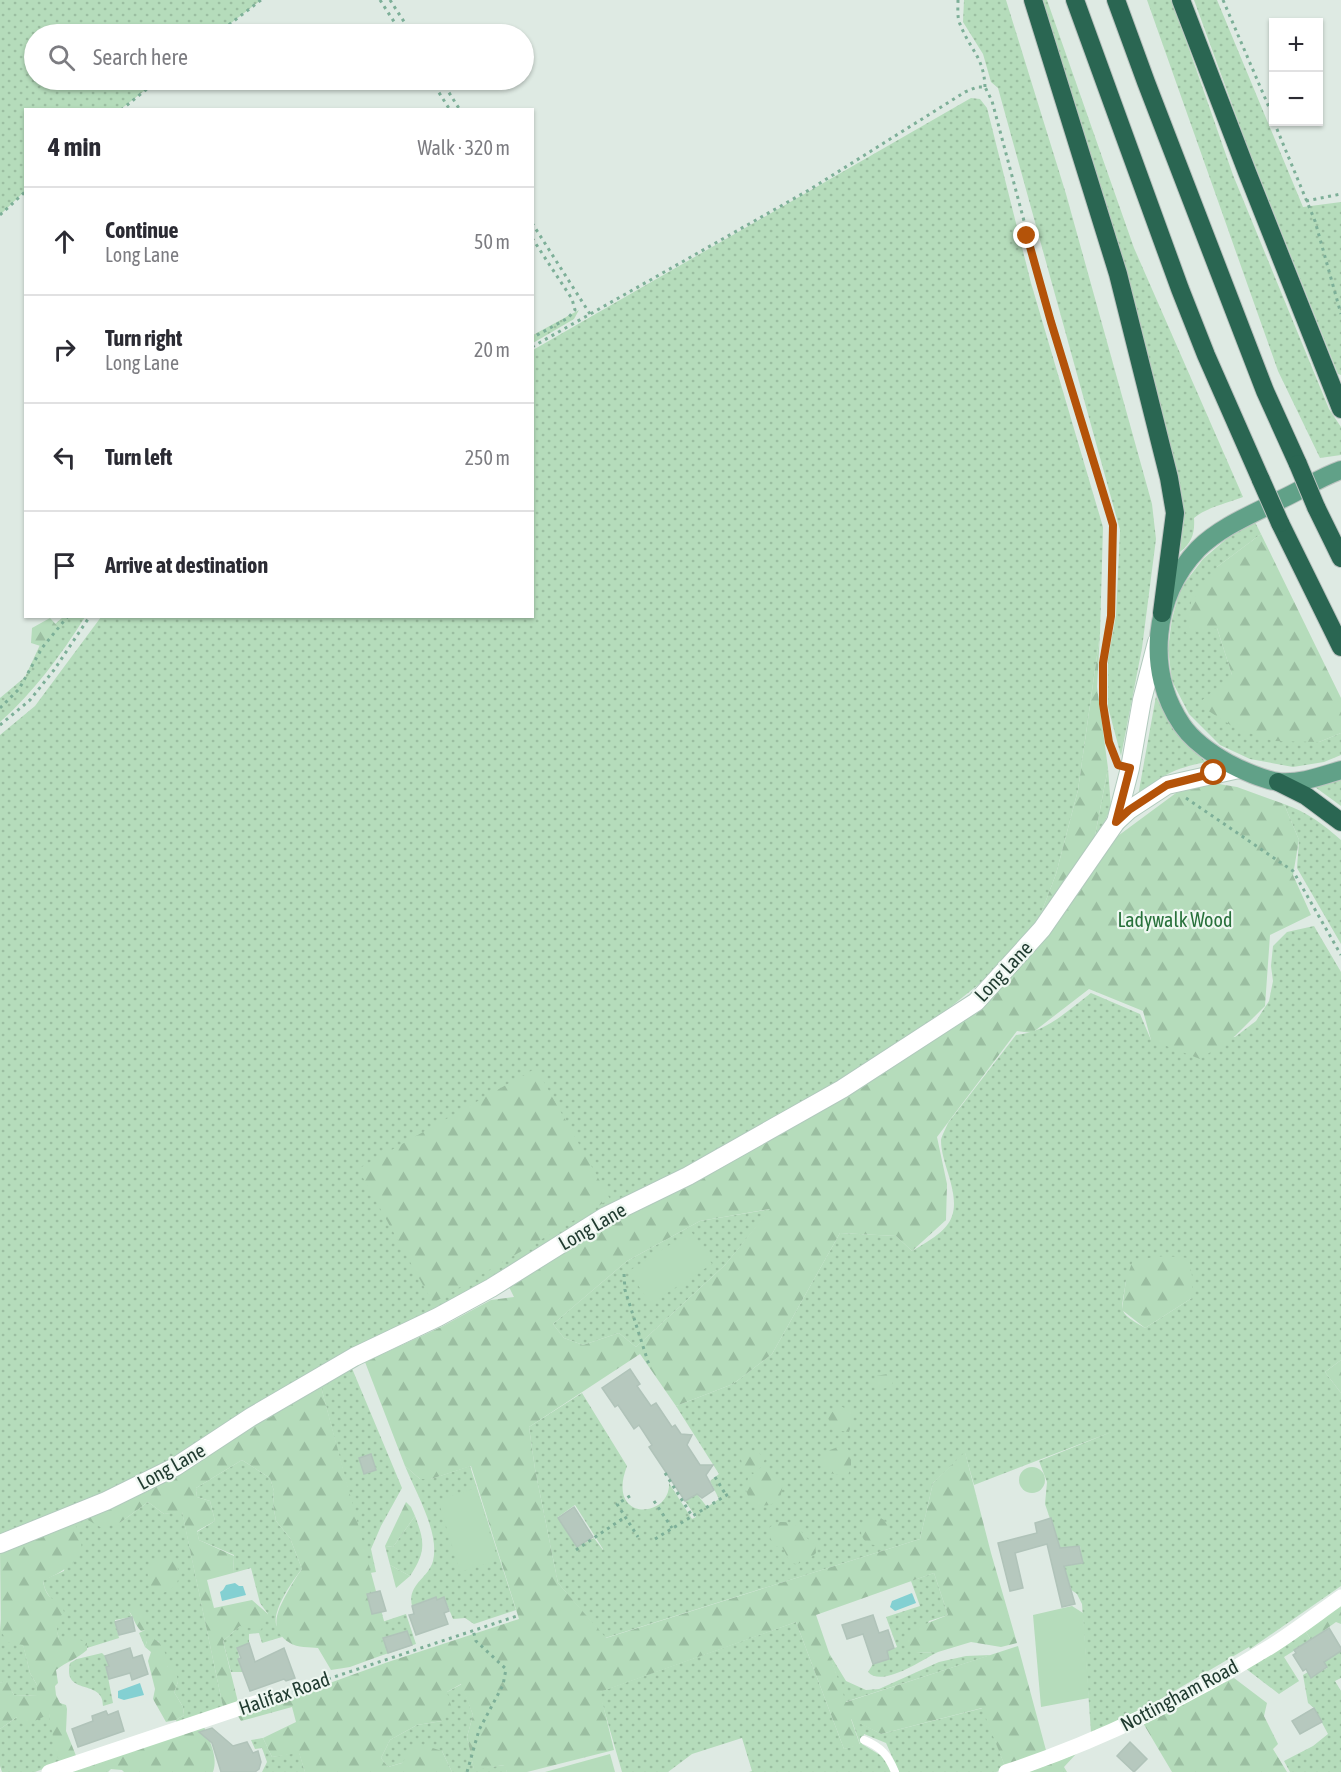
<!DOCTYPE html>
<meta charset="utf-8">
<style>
:root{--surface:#fff;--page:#f7f7f7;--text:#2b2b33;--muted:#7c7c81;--line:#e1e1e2}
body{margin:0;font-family:"Asap Condensed",sans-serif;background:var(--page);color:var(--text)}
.controls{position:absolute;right:18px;top:18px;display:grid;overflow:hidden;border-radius:0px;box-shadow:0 2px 4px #0004}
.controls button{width:54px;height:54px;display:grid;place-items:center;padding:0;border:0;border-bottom:2px solid var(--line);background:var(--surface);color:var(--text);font:30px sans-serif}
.stop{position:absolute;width:18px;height:18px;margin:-14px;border:4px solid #b45309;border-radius:50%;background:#fff}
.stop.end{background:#b45309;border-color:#fff;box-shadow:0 2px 6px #0008}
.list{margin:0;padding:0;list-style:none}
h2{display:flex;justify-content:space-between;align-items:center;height:78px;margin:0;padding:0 24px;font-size:26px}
h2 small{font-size:20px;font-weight:400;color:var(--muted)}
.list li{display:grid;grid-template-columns:39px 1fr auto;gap:18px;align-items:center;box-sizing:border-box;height:108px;padding:0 24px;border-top:2px solid var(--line)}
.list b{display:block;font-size:22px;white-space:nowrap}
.list p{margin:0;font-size:20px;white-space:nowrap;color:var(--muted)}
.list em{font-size:20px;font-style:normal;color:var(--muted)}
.icon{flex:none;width:33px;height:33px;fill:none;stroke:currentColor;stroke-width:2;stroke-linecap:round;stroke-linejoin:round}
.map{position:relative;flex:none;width:1341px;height:1772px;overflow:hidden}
.search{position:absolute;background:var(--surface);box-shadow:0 2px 4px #0004;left:24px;top:24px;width:510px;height:66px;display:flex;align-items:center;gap:15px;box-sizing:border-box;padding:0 21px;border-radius:33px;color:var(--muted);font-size:22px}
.panel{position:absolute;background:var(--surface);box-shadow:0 2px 4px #0004;left:24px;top:108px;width:510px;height:510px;border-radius:0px}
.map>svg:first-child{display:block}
.grass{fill:url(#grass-dots);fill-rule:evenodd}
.forest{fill:url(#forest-firs);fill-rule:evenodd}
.pitch{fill:#b5dcbb}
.water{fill:#83d0d2}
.building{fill:#b6c8be;stroke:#b0c3b9;stroke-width:1.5}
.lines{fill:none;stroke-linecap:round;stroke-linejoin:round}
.secondary-casing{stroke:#b1cabd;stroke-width:20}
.primary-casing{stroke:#bcc4c1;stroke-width:20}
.highway-casing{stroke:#bcc4c1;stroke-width:20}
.path{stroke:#7daf98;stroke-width:3;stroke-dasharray:3 4.5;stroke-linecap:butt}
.lane{stroke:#fff;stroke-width:8}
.street{stroke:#fff;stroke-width:15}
.secondary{stroke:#fff;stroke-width:18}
.primary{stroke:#61a188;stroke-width:18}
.highway{stroke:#2a6652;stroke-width:18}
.highway-bridge-casing{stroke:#bcc4c1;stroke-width:20;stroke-linecap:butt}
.highway-bridge{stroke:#2a6652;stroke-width:18}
.route{stroke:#b45309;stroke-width:8}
.labels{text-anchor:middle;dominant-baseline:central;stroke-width:4.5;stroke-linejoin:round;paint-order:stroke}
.park-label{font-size:20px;fill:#28713b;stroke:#eef7f1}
.street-label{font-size:20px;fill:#1f3a2f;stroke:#eef7f1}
</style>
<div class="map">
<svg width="1341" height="1772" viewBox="0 0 1341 1772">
<defs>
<pattern id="grass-dots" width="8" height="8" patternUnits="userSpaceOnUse" patternTransform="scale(1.5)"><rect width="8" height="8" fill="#b5dcbb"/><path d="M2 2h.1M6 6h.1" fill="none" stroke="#9bbea1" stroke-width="1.8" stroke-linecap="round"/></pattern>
<pattern id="forest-firs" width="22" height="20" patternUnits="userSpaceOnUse" patternTransform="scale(1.5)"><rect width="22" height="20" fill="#b5dcbb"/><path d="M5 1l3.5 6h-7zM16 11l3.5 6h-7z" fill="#9bbea1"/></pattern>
</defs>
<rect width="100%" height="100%" fill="#deeae3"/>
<!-- grass -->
<g class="grass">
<path d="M0,0H261L217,34H34V80H158L121,109L26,110L25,191L0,215Z"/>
<path d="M964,0H1006L1066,194L1152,504L1156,539L1142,648L1121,756L1108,707V659L1116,615L1120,530L998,88L991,82L983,54L963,22Z"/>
<path d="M1042,0H1047L1134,248L1243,497C1228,503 1205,508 1194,518C1195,533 1192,543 1180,552L1182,505Z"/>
<path d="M1147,0H1172L1233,175L1329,409L1341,427V455L1320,458L1278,371Z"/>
<path d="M1194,0H1217L1303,207L1341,202V375L1338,374L1246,143Z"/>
<path d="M971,98L980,99L987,108L1031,283L1103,527L1100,634L1078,790L1056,874L1037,924L994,972L943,1013L842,1080L442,1311L173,1463L0,1538V735L35,706L101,617L532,616L533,350Z"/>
<path d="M579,310L574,319L533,343V335Z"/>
<path d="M1255,522L1261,534L1217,567V628L1232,675L1319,742L1341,733V755L1324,762L1293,767L1250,759L1220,745L1189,714L1172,681L1168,649L1172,619L1180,589L1203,559L1231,535Z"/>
<path d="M63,617H85C61,655 34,692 0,722V698L25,677L46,632Z"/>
<path d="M1156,696C1168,723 1184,742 1206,762C1173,769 1163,774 1138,796Z"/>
<path d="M1108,768L1111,808L1093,846Z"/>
<path d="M1341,779V806L1315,787Z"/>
<path d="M1284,804C1307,812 1323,824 1341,840V944L1297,868L1299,840Z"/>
<path d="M1314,926L1341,972V1360L1325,1372L1341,1393V1586L1250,1649L1249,1647L1137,1713L1091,1733L1082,1604L1077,1594L1070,1589L1064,1566L1082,1563L1080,1546L1060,1548L1045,1504L1047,1482L1039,1461L1114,1431L974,1485L965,1453L933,1483L920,1539L605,1638L558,1583L535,1469L529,1427L582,1393L627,1466C605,1523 671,1519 669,1483L692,1519L696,1517L685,1501L697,1494L707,1507L719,1499L710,1481L719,1474L676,1406L733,1384L772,1354L840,1233L896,1236L912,1251C952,1228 962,1218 948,1173C945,1163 941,1151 941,1140C942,1135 946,1128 948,1123L1016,1035C1047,1032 1067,1011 1091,993L1140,1014L1151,1040L1235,1037L1256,1021L1269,1001L1273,981L1271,966L1273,946L1287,932ZM1126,1280L1192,1298L1145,1328C1115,1310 1122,1313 1126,1280ZM575,1505L603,1549V1550L594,1538L577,1547L558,1517Z"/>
<path d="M771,1209L725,1265L636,1347L619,1333L583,1345L564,1338L553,1324L627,1261L700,1221Z"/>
<path d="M351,1366L402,1488L381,1526L371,1549L376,1572L370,1573L320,1383Z"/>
<path d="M242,1460L270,1478L274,1491L273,1504L276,1521L290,1538L302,1569C293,1580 273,1609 276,1624C277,1628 281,1633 282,1637L262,1643L259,1633L249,1634V1643L237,1648L243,1672H231L223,1641L240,1626L268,1614L260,1603L251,1568L233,1573L234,1555L199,1540L197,1532L215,1521L210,1501L197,1497L196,1488Z"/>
<path d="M405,1466L420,1479H431L470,1466L516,1610L474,1624L465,1618L453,1619L444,1597L437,1600L435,1597L412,1606C407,1584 428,1579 433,1561C440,1533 416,1493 405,1466Z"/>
<path d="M148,1502L164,1514L182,1511L223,1707L177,1723L176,1720L184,1715L183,1707L174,1692L178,1682L167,1666L158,1641H147L145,1647L139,1633L145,1630L129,1611L132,1617L115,1620L119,1638L87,1648L86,1643L59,1638C54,1626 57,1616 53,1603C49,1593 45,1594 43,1580L64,1571L72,1518L81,1516L121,1522Z"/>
<path d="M415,1516C425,1542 426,1552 410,1576L390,1565L385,1546L393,1547Z"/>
<path d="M934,1573L948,1615L929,1621L916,1653L938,1652C922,1660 882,1688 868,1672L873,1664L889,1659L887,1651L897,1647L886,1617L920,1606L911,1581Z"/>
<path d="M406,1614L416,1644L380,1656L373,1625Z"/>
<path d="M0,1619L1,1631L23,1644L30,1673L37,1685V1696L14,1695L6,1681L0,1683Z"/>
<path d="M796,1622L844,1749L860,1744L851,1718L881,1734L983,1708L1006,1769L996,1772H899L886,1743L864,1734L862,1744L885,1758L891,1772H749L752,1771L742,1738L692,1754L668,1772H622L599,1692Z"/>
<path d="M1304,1629L1311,1640L1284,1657L1299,1681L1279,1694L1245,1668Z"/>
<path d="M1341,1651V1678L1335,1681L1341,1691V1772H1290L1284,1761L1313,1746L1328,1734L1314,1708L1308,1703L1303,1675L1308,1672L1311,1677L1327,1668L1324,1662Z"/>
<path d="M102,1653L105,1656L109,1666L106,1667L113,1703L103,1706C104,1678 62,1697 70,1663L77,1659Z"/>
<path d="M829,1653L846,1681L866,1690L879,1689L939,1662L966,1656L991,1655L845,1702Z"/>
<path d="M462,1684L473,1715L467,1737L474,1769L505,1765L507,1772H452L442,1751L388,1767L381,1758L390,1740L417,1725L442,1721L447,1692Z"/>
<path d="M49,1713L61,1762L35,1772H2L0,1766V1729L17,1717L42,1716Z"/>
<path d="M263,1738L272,1757L299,1752L305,1772H262L267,1762L262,1748L255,1749L251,1740Z"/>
</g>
<!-- forest -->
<g class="forest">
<path d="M1261,534L1341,698V733L1319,742L1273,741L1235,728L1207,710L1200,702L1232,675L1217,628L1186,633L1191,602L1217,567Z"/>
<path d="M50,618L63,632L50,649L31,643L32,628Z"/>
<path d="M1100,634L1097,687L1108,768L1093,846L1037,924L1056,874L1078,790Z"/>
<path d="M1213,783L1237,787L1284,804L1299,840L1293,875L1311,915L1270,935L1265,1006L1235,1036L1200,1059L1151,1040L1143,1011L1089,989L1032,1033L1017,1031L937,1137L947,1184L946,1220L912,1251L896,1236L840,1233L772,1354L733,1384L676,1406L640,1354L529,1427L535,1469L558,1583L606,1638L920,1539L933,1483L965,1452L991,1553L1017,1643L1001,1647L971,1642L938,1652L916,1653L904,1643L910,1630L948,1615L934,1573L816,1615L846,1702L1018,1646L1047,1754L1006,1769L982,1708L881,1734L851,1719L860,1745L844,1749L796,1622L600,1692L614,1750L527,1772H507L504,1765L474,1770L467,1737L473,1715L461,1684L447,1692L452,1709L442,1721L417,1725L390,1740L381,1758L388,1767L402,1763L417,1743L442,1751L452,1772H305L299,1753L272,1757L263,1738L296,1722L292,1707L241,1721L238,1716L388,1662L519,1619L471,1466L431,1479H420L405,1466L365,1362L441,1327L491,1300L514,1297L509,1287L518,1277L979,1007L1111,841L1176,793ZM770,1209L725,1265L636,1347L619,1333L583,1345L564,1338L553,1324L627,1261L700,1221Z"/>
<path d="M536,1068L610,1199L433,1303L358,1169Z"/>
<path d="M1165,1256L1189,1258L1192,1276V1298L1145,1328L1122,1310L1126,1280L1133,1260Z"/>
<path d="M1341,1360V1393L1325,1372Z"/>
<path d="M887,1374L894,1378L891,1387L881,1389L874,1383L876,1376Z"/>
<path d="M320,1383L384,1621L380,1656L350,1667L331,1670L318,1648C310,1647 297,1648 290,1643C267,1629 278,1610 287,1593C292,1584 296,1577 302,1569L290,1538L276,1521L273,1504L274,1491L270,1478L242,1460L196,1488L197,1497L210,1501L215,1521L197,1531L199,1540L234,1556L233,1573L207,1580L214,1608L252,1600L268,1614L261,1630L240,1626L223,1641L238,1702L223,1707L182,1512L164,1514L148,1502L121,1522L102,1528L81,1516Z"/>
<path d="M840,1406L851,1411L853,1420L849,1432L834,1430L827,1416Z"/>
<path d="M843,1445L851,1452V1465L848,1476L828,1473L821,1461L830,1450Z"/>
<path d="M748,1450L757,1451L765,1459L761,1467L756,1472C796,1464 787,1520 750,1502L746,1490L748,1478L754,1473L743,1469L741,1459Z"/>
<path d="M406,1502L411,1507L415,1516L393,1547L385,1546Z"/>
<circle cx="875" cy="1531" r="14"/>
<path d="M72,1518C75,1525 80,1533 81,1541C85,1562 58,1573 43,1581C45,1593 49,1599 61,1603L64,1612C56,1622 55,1626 59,1638L73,1637L87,1643V1650C77,1659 66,1662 56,1670L58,1683L55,1686L56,1695L60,1703L66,1705L67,1709L66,1731L77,1758L61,1762L56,1755L49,1714L29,1724L17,1717L0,1729V1683L6,1680L14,1695L37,1696V1685L30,1673L23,1645L7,1642L1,1631L0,1548Z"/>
<path d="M778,1522C804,1521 796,1533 815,1544L816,1553L806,1562L795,1564L789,1560L782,1547L774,1546L770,1539V1527Z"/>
<path d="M169,1559L176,1562C182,1580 178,1589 159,1594C149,1586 147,1581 148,1569L157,1561Z"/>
<path d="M390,1565L410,1576L396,1588Z"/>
<path d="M1341,1603V1624L1336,1622L1311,1640L1304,1629Z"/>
<path d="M131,1605H137C143,1613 149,1620 145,1630L141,1631C135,1625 134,1618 129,1611Z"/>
<path d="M154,1639C163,1643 168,1657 167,1666L176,1671L178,1682L174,1692L183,1707L184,1715L176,1720L166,1722L153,1699L155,1689L148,1661L151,1652L145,1647L147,1641Z"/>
<path d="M1234,1678L1267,1703L1264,1716L1278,1744L1273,1749L1287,1772H1172L1143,1723Z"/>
<path d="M203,1724C208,1738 219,1757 213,1772H124L122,1770L111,1769L108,1772H68Z"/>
<path d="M1076,1754L1064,1767L1067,1772H1028Z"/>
</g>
<!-- pitch -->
<g class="pitch">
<path d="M691,1231L712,1264L650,1304L629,1271Z"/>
<circle cx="1032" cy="1480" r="13"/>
<path d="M476,1488L498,1560L460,1572L438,1500Z"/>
<path d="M1072,1606L1083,1613L1089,1698L1041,1707L1033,1615Z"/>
<path d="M610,1754L615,1772H545Z"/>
</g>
<!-- water -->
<g class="water">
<path d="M235,1583L239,1586H243L246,1595L222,1601L220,1592L223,1590L226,1585Z"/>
<path d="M912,1593L916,1603L895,1611L890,1607L892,1601Z"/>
<path d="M140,1683L144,1695L124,1700L118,1698V1691Z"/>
</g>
<!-- building -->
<g class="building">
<path d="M630,1369L640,1384L637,1386L651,1406L656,1403L672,1427L675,1425L681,1434L692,1435L687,1445L700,1465H713L706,1475L714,1490L702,1498L697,1494L685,1501L649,1447L652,1445L639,1425L634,1429L618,1405L615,1407L602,1388Z"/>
<path d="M371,1454L376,1470L364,1474L359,1458Z"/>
<path d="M574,1507L593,1537L577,1547L558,1518Z"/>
<path d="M1051,1518L1060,1548L1079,1546L1083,1563L1064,1566L1075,1604L1062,1607L1047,1544L1015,1553L1023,1588L1010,1591L998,1543L1037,1533L1035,1523Z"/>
<path d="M380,1591L386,1611L372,1614L367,1594Z"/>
<path d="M436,1597L437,1600L444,1597L449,1611L444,1613L448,1624L416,1635L409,1615L414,1614L412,1606Z"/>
<path d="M873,1615L879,1633L888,1630L894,1648L887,1651L889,1659L873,1664L863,1634L847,1639L842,1625Z"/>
<path d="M132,1617L135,1631L119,1635L115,1622Z"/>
<path d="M1329,1628L1341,1648V1651L1324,1662L1327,1667L1311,1678L1306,1669L1303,1671L1293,1655L1296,1653L1294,1650Z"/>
<path d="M407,1631L412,1645L388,1653L383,1638Z"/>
<path d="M249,1643L255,1662L284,1648L295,1678L286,1681L284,1679L250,1691L238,1659L241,1658L237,1648Z"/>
<path d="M130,1648L133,1658L142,1655L148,1674L132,1680L130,1673L109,1679L106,1667L109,1666L105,1656Z"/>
<path d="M1314,1708L1322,1722L1300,1734L1292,1721Z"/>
<path d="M106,1711L108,1715L118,1711L124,1731L78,1747L72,1729L93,1721L92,1716Z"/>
<path d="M212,1728L233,1746L247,1742L253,1753L258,1751L261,1762L259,1769L255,1772H221L212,1743L199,1732Z"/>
<path d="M1130,1742L1147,1759L1134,1772L1117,1756Z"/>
</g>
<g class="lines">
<!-- secondary casing -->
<g class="secondary-casing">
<g id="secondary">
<path d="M1116,822L1130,768L1142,700L1157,642"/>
<path d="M0,1544L106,1501L175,1467L251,1417L354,1357L438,1317L491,1288L606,1216L688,1176L842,1089L976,1002L1042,929L1116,822L1129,810L1167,785L1239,769"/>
</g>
</g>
<!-- primary casing -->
<g class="primary-casing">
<path id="primary" d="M1341,470C1321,477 1303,489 1284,498C1255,513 1221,526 1198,549C1153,596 1145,671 1182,725C1193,741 1212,754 1228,763C1241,770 1264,780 1279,782C1300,784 1321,776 1341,770"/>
</g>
<!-- highway casing -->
<g class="highway-casing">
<g id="highway">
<path d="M1033,0L1118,274L1169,478L1175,513L1162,613"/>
<path d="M1075,0L1180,289L1206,355L1261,480"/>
<path d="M1116,0L1146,82L1265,391L1298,464"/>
<path d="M1181,0L1247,172L1341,409"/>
<path d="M1316,507L1341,558"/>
<path d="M1280,523L1341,647"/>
<path d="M1278,782L1306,796L1341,822"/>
</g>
</g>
<!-- path -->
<g class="path">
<path d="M380,0L402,34"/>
<path d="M390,0L412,34"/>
<path d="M958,0C958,7 957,18 960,24C970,50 984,57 985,87"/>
<path d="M1223,0L1274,119"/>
<path d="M217,34L261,0"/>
<path d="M431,80L450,110"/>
<path d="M441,80L460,110"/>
<path d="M121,110L158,80"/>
<path d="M1274,122L1315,221L1341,314"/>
<path d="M1306,201L1341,194"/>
<path d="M0,215L26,191"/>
<path d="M532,223L590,314"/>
<path d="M532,238L572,299L575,310L568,318L532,338"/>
<path d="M532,347L809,190L965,92L977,87H985L992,101L1051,322L1113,525L1111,617L1103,663V704L1109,742L1115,758"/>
<path d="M0,708L19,689L42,648L68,616"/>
<path d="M0,725L30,700L54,670L90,616"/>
<path d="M1186,798L1293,871L1341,955"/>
<path d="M624,1274L625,1290L649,1365"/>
<path d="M665,1473L692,1516"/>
<path d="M715,1477L726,1495"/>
<path d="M630,1496L617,1504L638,1537"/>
<path d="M654,1501L672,1528"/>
<path d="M655,1539L730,1493"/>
<path d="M576,1550L625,1517"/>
<path d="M271,1698L520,1615"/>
<path d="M467,1772L479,1730L503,1685L506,1669L476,1641L473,1630"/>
</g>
<!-- lane -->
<path class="lane" d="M864,1740C881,1747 888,1755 895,1772"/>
<!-- street -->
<g class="street">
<path d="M49,1772L258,1702"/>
<path d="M1006,1772C1098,1742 1187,1698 1270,1647C1294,1632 1317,1614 1341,1597"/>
</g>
<!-- secondary -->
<use href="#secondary" class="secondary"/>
<!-- primary -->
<use href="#primary" class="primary"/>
<!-- highway -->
<use href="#highway" class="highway"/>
<!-- highway-bridge casing -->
<g class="highway-bridge-casing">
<g id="highway-bridge">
<path d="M1298,464L1316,507"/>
<path d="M1261,480L1280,523"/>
</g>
</g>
<!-- highway-bridge -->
<use href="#highway-bridge" class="highway-bridge"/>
</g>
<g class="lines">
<!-- route -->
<path class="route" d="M1027,236L1051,322L1113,525L1111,616L1103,663V704L1109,742L1118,765L1130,768L1116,822L1129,810L1167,785L1214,773"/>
</g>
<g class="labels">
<!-- park labels -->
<g class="park-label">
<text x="1175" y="919">Ladywalk Wood</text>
</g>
<!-- street labels -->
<g class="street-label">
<text transform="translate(1003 971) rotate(-47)">Long Lane</text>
<text transform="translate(592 1226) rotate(-30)">Long Lane</text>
<text transform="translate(171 1466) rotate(-29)">Long Lane</text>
<text transform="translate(284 1693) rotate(-19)">Halifax Road</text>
<text transform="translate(1179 1695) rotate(-28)">Nottingham Road</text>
</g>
</g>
</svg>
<div class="controls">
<button>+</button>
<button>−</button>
</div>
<div class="stop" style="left:1214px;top:773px"></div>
<div class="stop end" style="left:1027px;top:236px"></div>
<div class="search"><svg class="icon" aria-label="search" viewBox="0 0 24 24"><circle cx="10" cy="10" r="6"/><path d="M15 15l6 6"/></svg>Search here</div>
<section class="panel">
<h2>4 min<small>Walk · 320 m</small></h2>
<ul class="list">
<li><svg class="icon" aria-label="ahead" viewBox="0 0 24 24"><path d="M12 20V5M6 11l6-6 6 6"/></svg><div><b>Continue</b><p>Long Lane</p></div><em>50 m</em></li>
<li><svg class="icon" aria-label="right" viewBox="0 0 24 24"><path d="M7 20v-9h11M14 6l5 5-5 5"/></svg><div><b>Turn right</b><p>Long Lane</p></div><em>20 m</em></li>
<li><svg class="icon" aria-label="left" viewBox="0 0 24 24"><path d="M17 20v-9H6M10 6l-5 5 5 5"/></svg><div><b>Turn left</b></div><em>250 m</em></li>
<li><svg class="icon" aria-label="arrive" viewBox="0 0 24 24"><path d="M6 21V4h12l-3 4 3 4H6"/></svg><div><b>Arrive at destination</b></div></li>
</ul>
</section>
</div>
